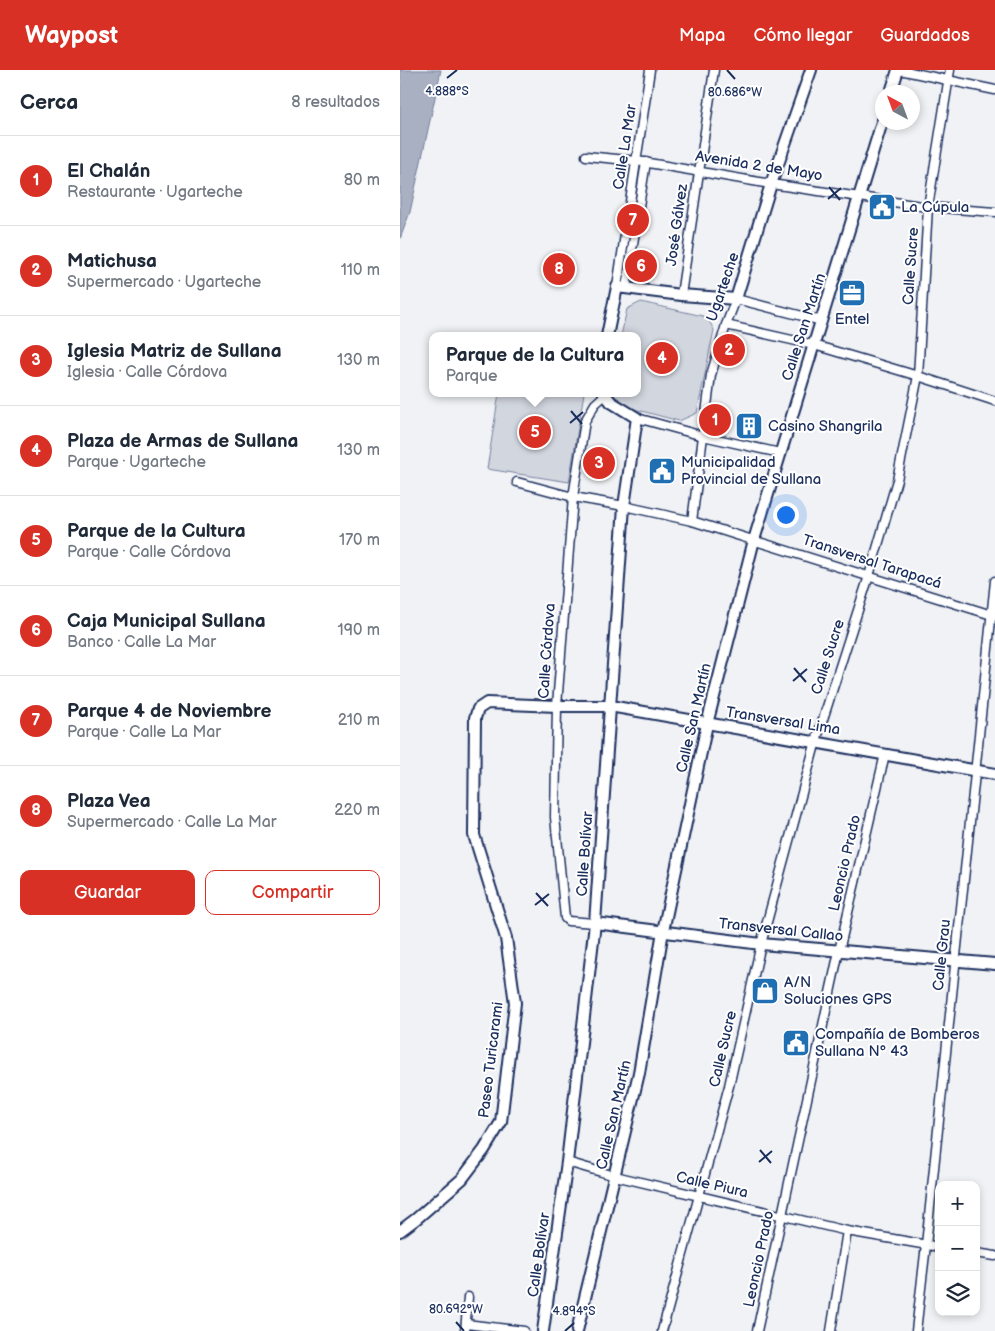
<!DOCTYPE html>
<html lang="es">
<meta charset="utf-8">
<style>
:root{--surface:#fff;--page:#f2f2f3;--text:#1f2937;--muted:#747a83;--line:#e0e1e3;--accent:#d93025}
body{margin:0;font-family:"Balsamiq Sans",sans-serif;background:var(--page);color:var(--text)}
.controls{position:absolute;right:15px;bottom:15px;display:grid;overflow:hidden;border-radius:10px;box-shadow:0 2px 8px #0003}
.controls button{width:45px;height:45px;display:grid;place-items:center;padding:0;border:0;border-bottom:1px solid var(--line);background:var(--surface);color:var(--text);font:25px sans-serif}
.compass{position:absolute;left:475px;top:15px;width:45px;height:45px;border-radius:50%;background:var(--surface);box-shadow:0 2px 8px #0003;rotate:319deg}
.you{position:absolute;left:385px;top:444px;width:18px;height:18px;margin:-12px;border:4px solid #fff;border-radius:50%;background:#1a73e8;box-shadow:0 0 0 8px #1a73e833}
.badge{display:grid;place-items:center;width:32px;height:32px;border-radius:50%;background:var(--accent);color:#fff;font-size:16px;font-weight:700}
.pin{position:absolute;translate:-50% -50%;border:2px solid #fff;box-shadow:0 1px 5px #0006}
.popup{position:absolute;left:29px;top:262px;width:212px;height:65px;box-sizing:border-box;display:grid;place-content:center;border-radius:10px;background:var(--surface);filter:drop-shadow(0 1px 4px #0005);font-size:16px;white-space:nowrap;color:var(--muted)}
.popup b{font-size:19px;color:var(--text)}
.popup::after{content:'';position:absolute;left:50%;top:100%;margin-left:-10px;border:10px solid transparent;border-top-color:var(--surface)}
.list{margin:0;padding:0;list-style:none}
h2{display:flex;justify-content:space-between;align-items:center;height:65px;margin:0;padding:0 20px;font-size:21px}
h2 small{font-size:16px;font-weight:400;color:var(--muted)}
.list li{display:grid;grid-template-columns:32px 1fr auto;gap:15px;align-items:center;box-sizing:border-box;height:90px;padding:0 20px;border-top:1px solid var(--line)}
.list b{display:block;font-size:19px;white-space:nowrap}
.list p{margin:0;font-size:16px;white-space:nowrap;color:var(--muted)}
.list em{font-size:16px;font-style:normal;color:var(--muted)}
.actions{display:flex;gap:10px;padding:15px 20px}
.actions a{flex:1;padding:11px 0;border:1px solid var(--accent);border-radius:10px;text-align:center;font-size:18px;color:var(--accent)}
.actions .main{background:var(--accent);color:#fff}
.icon{flex:none;width:28px;height:28px;fill:none;stroke:currentColor;stroke-width:2;stroke-linecap:round;stroke-linejoin:round}
.map{position:relative;flex:none;width:595px;height:1261px;overflow:hidden}
header{display:flex;align-items:center;gap:30px;box-sizing:border-box;height:70px;padding:0 25px;background:var(--accent);color:#fff}
header strong{font-size:24px}
nav{display:flex;gap:28px;margin-inline-start:auto;font-size:18px}
main{display:flex}
aside{flex:1;background:var(--surface)}
.map>svg:first-child{display:block}
.green{fill:#d2d6df;stroke:#76829e}
.water{fill:#a8b0c2;stroke:#707c9a}
.lines{fill:none;stroke-linecap:round;stroke-linejoin:round}
.minor-casing{stroke:#1b2f5e;stroke-width:11}
.tertiary-casing{stroke:#1b2f5e;stroke-width:14}
.minor{stroke:#fff;stroke-width:8}
.tertiary{stroke:#fff;stroke-width:10}
.ticks{fill:none;stroke:#1b2f5e;stroke-width:2}
.labels{text-anchor:middle;dominant-baseline:central;stroke-width:4;stroke-linejoin:round;paint-order:stroke}
.street-label{font-size:15px;fill:#1b2f5e;stroke:#fff}
.poi-label{font-size:15px;fill:#1b2f5e;stroke:#fff;text-anchor:start}
.ticks-label{font-size:12px;text-anchor:middle;fill:#1b2f5e;stroke:#fff;stroke-width:4;stroke-linejoin:round;paint-order:stroke}
</style>
<header>
<strong>Waypost</strong>
<nav><a>Mapa</a><a>Cómo llegar</a><a>Guardados</a></nav>
</header>
<main>
<aside>
<h2>Cerca<small>8 resultados</small></h2>
<ul class="list">
<li><span class="badge">1</span><div><b>El Chalán</b><p>Restaurante · Ugarteche</p></div><em>80 m</em></li>
<li><span class="badge">2</span><div><b>Matichusa</b><p>Supermercado · Ugarteche</p></div><em>110 m</em></li>
<li><span class="badge">3</span><div><b>Iglesia Matriz de Sullana</b><p>Iglesia · Calle Córdova</p></div><em>130 m</em></li>
<li><span class="badge">4</span><div><b>Plaza de Armas de Sullana</b><p>Parque · Ugarteche</p></div><em>130 m</em></li>
<li><span class="badge">5</span><div><b>Parque de la Cultura</b><p>Parque · Calle Córdova</p></div><em>170 m</em></li>
<li><span class="badge">6</span><div><b>Caja Municipal Sullana</b><p>Banco · Calle La Mar</p></div><em>190 m</em></li>
<li><span class="badge">7</span><div><b>Parque 4 de Noviembre</b><p>Parque · Calle La Mar</p></div><em>210 m</em></li>
<li><span class="badge">8</span><div><b>Plaza Vea</b><p>Supermercado · Calle La Mar</p></div><em>220 m</em></li>
</ul>
<div class="actions"><a class="main">Guardar</a><a>Compartir</a></div>
</aside>
<div class="map">
<svg width="595" height="1261" viewBox="0 0 595 1261">
<rect width="100%" height="100%" fill="#f1f2f5"/>
<filter id="ink" filterUnits="userSpaceOnUse"><feTurbulence type="fractalNoise" baseFrequency=".02" numOctaves="2"/><feDisplacementMap in="SourceGraphic" scale="10" xChannelSelector="R" yChannelSelector="G"/><feConvolveMatrix kernelMatrix="1 2 1 2 8 2 1 2 1" color-interpolation-filters="sRGB"/></filter>
<g filter="url(#ink)">
<!-- green -->
<g class="green">
<path d="M238,98L244,99L228,201L221,200Z"/>
<path d="M241,232L307,247L314,260L297,343L279,351L219,335L213,323H238V266H221L227,239Z"/>
<path d="M99,323H140L144,325L147,323H184L169,412L87,399Z"/>
</g>
<!-- water -->
<path class="water" d="M0,0H41L10,142L0,169Z"/>
<g class="lines">
<!-- minor casing -->
<g class="minor-casing">
<g id="minor">
<path d="M500,0L595,20"/>
<path d="M186,86L237,91L371,114L528,137L595,142"/>
<path d="M217,217L250,0"/>
<path d="M226,218L246,92"/>
<path d="M281,225L314,0"/>
<path d="M326,255L414,275L518,306L595,331"/>
<path d="M237,348L303,366L380,383"/>
<path d="M117,412L173,427L224,436L292,451L595,546"/>
<path d="M292,451L311,305L326,255L336,229L422,251"/>
<path d="M195,853L168,851L165,848L155,747L157,636L173,427L185,351L195,334L205,325"/>
<path d="M167,1092L215,1106L447,1161L539,1177"/>
<path d="M576,1183L595,1186"/>
<path d="M66,1254L124,1261"/>
<path d="M65,1261L68,1227"/>
<path d="M262,1261L329,1016L361,874L416,671L469,506L497,410L518,306L528,137L550,0"/>
<path d="M357,1261L439,881L485,684"/>
<path d="M431,1261L447,1161"/>
<path d="M516,1261L526,1175L595,511"/>
</g>
</g>
<!-- tertiary casing -->
<g class="tertiary-casing">
<g id="tertiary">
<path d="M491,22L498,0"/>
<path d="M207,266L217,217L281,225L336,229L371,114L411,0"/>
<path d="M195,853L361,874L595,894"/>
<path d="M0,1161L16,1149L62,1109L84,1080L101,1052L115,933L106,868L74,765L75,648L78,639L87,633L157,636H210L595,704"/>
<path d="M143,1261L167,1092L195,853L224,436L237,348L211,332L204,323"/>
<path d="M177,1261L239,1003L263,861L307,654L354,470L482,52"/>
</g>
</g>
<!-- minor -->
<use href="#minor" class="minor"/>
<!-- tertiary -->
<use href="#tertiary" class="tertiary"/>
</g>
</g>
<!-- ticks -->
<path class="ticks" d="M327,0L335,9M47,8L57,0M429,117L440,130M428,129L441,118M171,341L182,354M170,353L183,342M394,598L406,612M393,611L407,599M136,823L148,836M135,835L149,824M360,1080L371,1093M359,1092L372,1081M56,1252L64,1261M165,1261L174,1253"/>
<!-- icons -->
<defs>
<g id="civic-square" transform="scale(1.4375)"><rect x="-9" y="-9" width="18" height="18" rx="4" fill="#1f6fb2" stroke="#fff"/><path d="M-.6-6.5H3V-4.5H.6V-3L4-1V1h2V6H-6V1h2V-1L-.6-3ZM-1.2 2.5V6h2.4V2.5Z" fill="#fff"/></g>
<g id="office-square" transform="scale(1.4375)"><rect x="-9" y="-9" width="18" height="18" rx="4" fill="#1f6fb2" stroke="#fff"/><path d="M-6-3h4V-5.5h4V-3h4V5H-6ZM-1-4.5V-3h2v-1.5ZM-6 0V1H6V0Z" fill="#fff"/></g>
<g id="building-square" transform="scale(1.4375)"><rect x="-9" y="-9" width="18" height="18" rx="4" fill="#1f6fb2" stroke="#fff"/><path d="M-4-6H4V6H1V3H-1V6H-4ZM-2.5-4.3h1.7v1.8h-1.7ZM.8-4.3h1.7v1.8H.8ZM-2.5-1h1.7V.8h-1.7ZM.8-1h1.7V.8H.8Z" fill="#fff"/></g>
<g id="shop-square" transform="scale(1.4375)"><rect x="-9" y="-9" width="18" height="18" rx="4" fill="#1f6fb2" stroke="#fff"/><path d="M-5-2.5h2.3a2.7 3.5 0 0 1 5.4 0H5L5.5 6h-11ZM-1.5-2.5h3a1.5 2.3 0 0 0-3 0Z" fill="#fff"/></g>
</defs>
<g fill-rule="evenodd">
<use href="#civic-square" x="482" y="137"/>
<use href="#office-square" x="452" y="223"/>
<use href="#building-square" x="349" y="356"/>
<use href="#civic-square" x="262" y="401"/>
<use href="#shop-square" x="365" y="921"/>
<use href="#civic-square" x="396" y="973"/>
</g>
<g class="labels">
<!-- street labels -->
<g class="street-label">
<text transform="translate(225 77) rotate(-81)">Calle La Mar</text>
<text transform="translate(359 96) rotate(9)">Avenida 2 de Mayo</text>
<text transform="translate(277 155) rotate(-82)">José Gálvez</text>
<text transform="translate(511 196) rotate(-86)">Calle Sucre</text>
<text transform="translate(323 217) rotate(-71)">Ugarteche</text>
<text transform="translate(404 257) rotate(-72)">Calle San Martín</text>
<text transform="translate(472 492) rotate(18)">Transversal Tarapacá</text>
<text transform="translate(147 581) rotate(-86)">Calle Córdova</text>
<text transform="translate(428 587) rotate(-72)">Calle Sucre</text>
<text transform="translate(294 648) rotate(-77)">Calle San Martín</text>
<text transform="translate(383 651) rotate(9)">Transversal Lima</text>
<text transform="translate(185 784) rotate(-86)">Calle Bolívar</text>
<text transform="translate(445 793) rotate(-77)">Leoncio Prado</text>
<text transform="translate(381 860) rotate(6)">Transversal Callao</text>
<text transform="translate(542 885) rotate(-84)">Calle Grau</text>
<text transform="translate(323 979) rotate(-77)">Calle Sucre</text>
<text transform="translate(91 990) rotate(-83)">Paseo Turicarami</text>
<text transform="translate(214 1045) rotate(-77)">Calle San Martín</text>
<text transform="translate(312 1115) rotate(13)">Calle Piura</text>
<text transform="translate(139 1185) rotate(-82)">Calle Bolívar</text>
<text transform="translate(359 1189) rotate(-78)">Leoncio Prado</text>
</g>
<!-- poi labels -->
<g class="poi-label">
<text x="501" y="137">La Cúpula</text>
<text x="452" y="249" text-anchor="middle">Entel</text>
<text x="368" y="356">Casino Shangrila</text>
<text x="281" y="392">Municipalidad<tspan x="281" dy="17">Provincial de Sullana</tspan></text>
<text x="384" y="912">A/N<tspan x="384" dy="17">Soluciones GPS</tspan></text>
<text x="415" y="964">Compañía de Bomberos<tspan x="415" dy="17">Sullana Nº 43</tspan></text>
</g>
</g>
<g class="ticks-label">
<text x="47" y="25">4.888°S</text>
<text x="335" y="26">80.686°W</text>
<text x="56" y="1243">80.692°W</text>
<text x="174" y="1245">4.894°S</text>
</g>
</svg>
<div class="controls">
<button>+</button>
<button>−</button>
<button><svg class="icon" aria-label="layers" viewBox="0 0 24 24"><path d="M12 4l9 5-9 5-9-5zM3 14l9 5 9-5"/></svg></button>
</div>
<svg class="compass" viewBox="-18 -18 36 36"><path d="M0-13l5 13h-10z" fill="#e53935"/><path d="M0 13l5-13h-10z" fill="#747a83"/></svg>
<div class="you"></div>
<div class="pin badge" style="left:315px;top:350px">1</div>
<div class="pin badge" style="left:329px;top:280px">2</div>
<div class="pin badge" style="left:199px;top:393px">3</div>
<div class="pin badge" style="left:262px;top:288px">4</div>
<div class="pin badge" style="left:135px;top:362px">5</div>
<div class="popup"><b>Parque de la Cultura</b>Parque</div>
<div class="pin badge" style="left:241px;top:196px">6</div>
<div class="pin badge" style="left:233px;top:150px">7</div>
<div class="pin badge" style="left:159px;top:199px">8</div>
</div>
</main>
